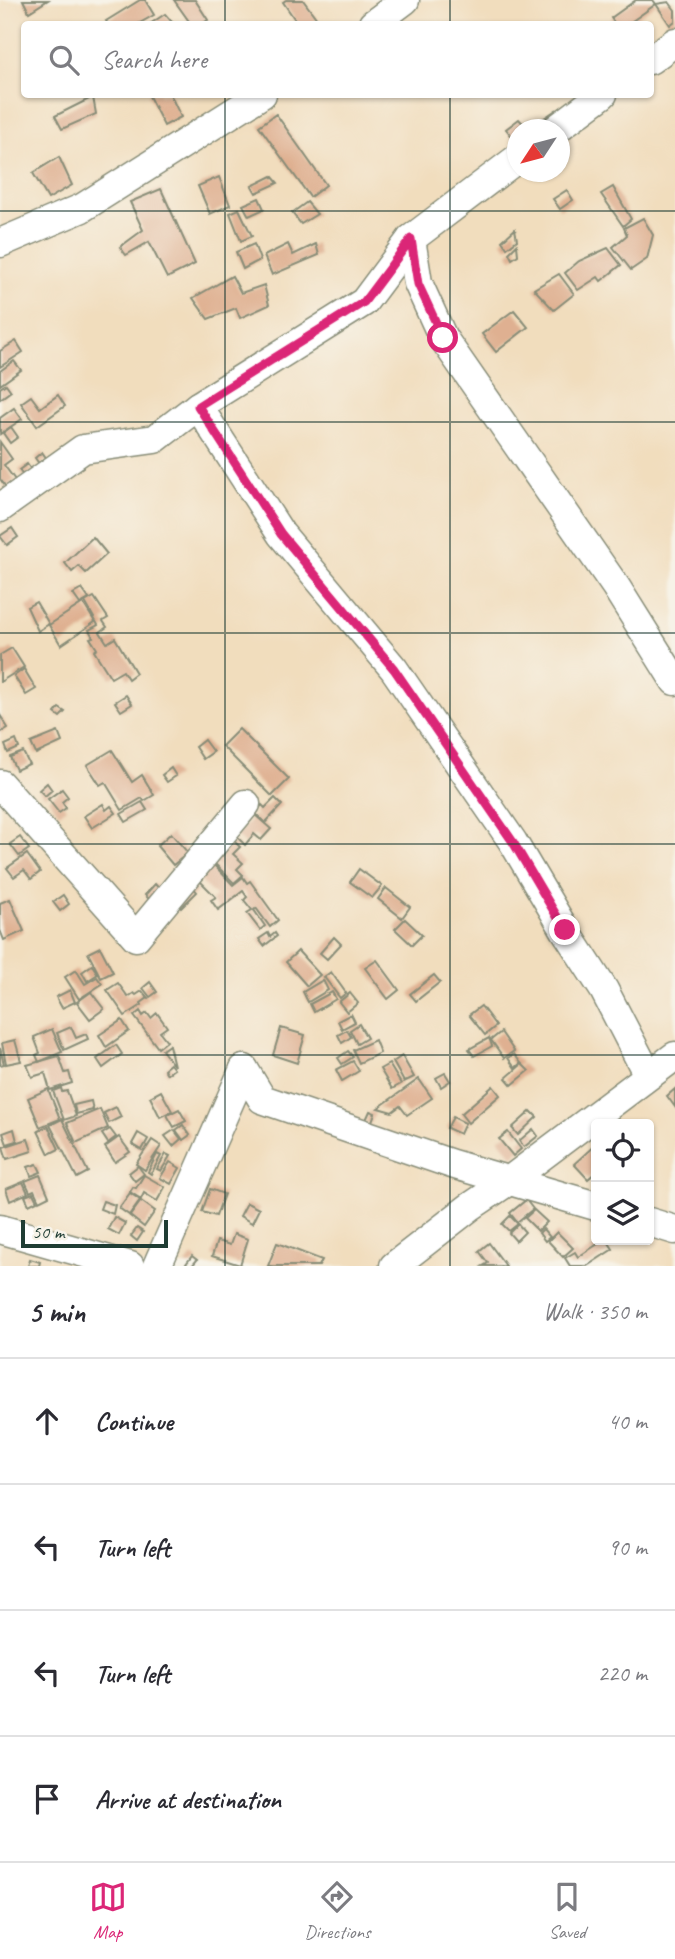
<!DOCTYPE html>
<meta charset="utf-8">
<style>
:root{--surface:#fff;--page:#f7f7f7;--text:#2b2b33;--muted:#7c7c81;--line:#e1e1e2;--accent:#db2777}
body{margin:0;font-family:Caveat,sans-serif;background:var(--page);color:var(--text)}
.controls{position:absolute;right:21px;bottom:21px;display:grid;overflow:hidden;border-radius:7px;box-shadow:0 2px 5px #0004}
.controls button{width:63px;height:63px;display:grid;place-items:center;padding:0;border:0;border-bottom:2px solid var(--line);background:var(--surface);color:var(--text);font:35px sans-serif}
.compass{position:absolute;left:507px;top:119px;width:63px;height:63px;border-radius:50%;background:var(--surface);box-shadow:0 2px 5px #0004;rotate:234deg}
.scale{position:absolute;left:21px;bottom:18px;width:147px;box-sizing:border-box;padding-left:7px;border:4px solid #1f3d34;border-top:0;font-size:19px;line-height:24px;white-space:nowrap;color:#1f3d34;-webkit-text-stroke:5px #f7f3e8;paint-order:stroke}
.stop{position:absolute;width:21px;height:21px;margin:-16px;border:5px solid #db2777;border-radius:50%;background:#fff}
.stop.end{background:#db2777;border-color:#fff;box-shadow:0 2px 7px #0008}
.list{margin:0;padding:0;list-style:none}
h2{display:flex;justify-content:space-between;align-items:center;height:91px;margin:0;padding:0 28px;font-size:30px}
h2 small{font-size:23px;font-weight:400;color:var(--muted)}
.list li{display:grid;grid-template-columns:46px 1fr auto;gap:21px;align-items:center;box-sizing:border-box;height:126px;padding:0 28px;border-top:2px solid var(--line)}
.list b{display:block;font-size:26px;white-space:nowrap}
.list em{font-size:23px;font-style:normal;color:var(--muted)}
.icon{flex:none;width:38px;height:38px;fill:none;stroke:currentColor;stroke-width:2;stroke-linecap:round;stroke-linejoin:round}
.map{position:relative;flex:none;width:675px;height:1266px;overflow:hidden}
.search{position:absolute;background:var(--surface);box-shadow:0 2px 5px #0004;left:21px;right:21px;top:21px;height:77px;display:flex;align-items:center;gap:18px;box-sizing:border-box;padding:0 24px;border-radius:7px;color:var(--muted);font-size:26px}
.sheet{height:595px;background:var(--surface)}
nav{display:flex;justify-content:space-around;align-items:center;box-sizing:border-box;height:98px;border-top:2px solid var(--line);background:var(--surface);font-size:19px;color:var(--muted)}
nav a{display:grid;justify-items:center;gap:4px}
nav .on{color:var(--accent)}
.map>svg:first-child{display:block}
.building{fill:#dfb091}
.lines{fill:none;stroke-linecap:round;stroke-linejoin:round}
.minor-casing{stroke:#888d78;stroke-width:31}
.minor{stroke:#fff;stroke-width:28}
.route{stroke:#db2777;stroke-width:9}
.grid{fill:none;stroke:#1f3d34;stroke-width:2;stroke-opacity:0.55}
</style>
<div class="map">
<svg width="675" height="1266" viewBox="0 0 675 1266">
<rect width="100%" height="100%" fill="#f7f3e8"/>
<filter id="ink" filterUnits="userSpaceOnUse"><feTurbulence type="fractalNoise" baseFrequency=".0143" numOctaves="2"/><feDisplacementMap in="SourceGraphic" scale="14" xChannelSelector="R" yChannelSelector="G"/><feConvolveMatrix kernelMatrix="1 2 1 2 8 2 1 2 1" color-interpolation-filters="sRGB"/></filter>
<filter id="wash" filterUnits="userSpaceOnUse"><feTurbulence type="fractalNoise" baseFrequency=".00686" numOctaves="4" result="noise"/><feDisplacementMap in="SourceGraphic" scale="28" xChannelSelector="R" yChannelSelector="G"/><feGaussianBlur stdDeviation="1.57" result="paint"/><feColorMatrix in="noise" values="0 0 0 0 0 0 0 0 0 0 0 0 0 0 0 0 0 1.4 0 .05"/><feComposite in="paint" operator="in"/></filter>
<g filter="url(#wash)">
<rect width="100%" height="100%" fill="#f1ddbd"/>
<g id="blocks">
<!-- building -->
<g class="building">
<path d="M23,0H48L29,12Z"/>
<path d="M140,0H145L154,15L138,24H108L106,21Z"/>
<path d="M174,0H195L208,20L202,24H191Z"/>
<path d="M286,0H303L317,19L311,24H298L283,2Z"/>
<path d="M636,0H653L656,4L628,24H615L611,18Z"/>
<path d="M669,2L675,10V21L670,25L656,4Z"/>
<path d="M165,14L172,22L169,24H150Z"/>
<path d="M148,94H170L181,117L164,126Z"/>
<path d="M93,97L96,114L62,129L55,116Z"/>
<path d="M556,110L558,119L544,130H518V144L506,129L519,119L528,129Z"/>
<path d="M276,114L326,185L310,197L259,126Z"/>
<path d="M59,157L72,185L48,199L33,173Z"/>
<path d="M272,176L278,183L256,193L252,186Z"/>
<path d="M219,177L230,205L210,214L198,186Z"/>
<path d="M613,187L631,219L623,226L601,194Z"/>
<path d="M161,189L195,264L167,278L149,242L126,255L120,247L143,230L130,202Z"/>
<path d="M567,190L573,200L560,209L553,199Z"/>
<path d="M259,198L264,209L249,216L243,205Z"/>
<path d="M307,202L317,214L301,224L292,213Z"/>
<path d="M239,209L252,236L241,241L230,213Z"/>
<path d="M643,218L653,235L647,259L631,270L613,247L627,235L624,228Z"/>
<path d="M515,229L517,240L507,248L502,241Z"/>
<path d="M254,244L260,260L243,269L236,252Z"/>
<path d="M288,244L293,255L316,244L319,255L272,275L264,256Z"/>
<path d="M517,245L518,255L512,259L509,253Z"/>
<path d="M608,248L621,265L601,281L598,277L578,290L565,273L579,261Z"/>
<path d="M559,274L574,294L554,310L534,289Z"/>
<path d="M232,276L241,293L264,285L269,305L240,318L236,308L208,319L193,298Z"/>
<path d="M514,310L528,327L496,352L482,334Z"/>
<path d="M16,341L23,352L0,367V351Z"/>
<path d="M14,361L21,370L0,385V371Z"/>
<path d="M6,384L11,391L0,399V388Z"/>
<path d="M58,395L65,406L37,426L21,403L31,396L40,408Z"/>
<path d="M14,408L22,419L0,434V418Z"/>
<path d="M11,427L18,437L10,443L3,433Z"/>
<path d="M0,442L12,459L4,465L15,480L6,487L0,479Z"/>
<path d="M42,452L47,459L40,465L35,458Z"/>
<path d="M27,464L32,471L24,477L19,470Z"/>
<path d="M12,528L18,537L7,545L0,536Z"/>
<path d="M93,537L107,554L86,573L79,566L72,572L65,563Z"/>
<path d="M82,589L89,599L80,604L73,594Z"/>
<path d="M94,597L108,618L103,621L107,627L100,632L107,643L115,638L136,673L128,679L123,671L111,678L94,651L97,649L90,638L93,637L89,630L98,625L85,602Z"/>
<path d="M36,602L49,624L38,631L27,607Z"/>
<path d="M83,603L95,622L61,645L49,625Z"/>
<path d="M12,648L24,667L0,682V655Z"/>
<path d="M24,669L36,689L26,695L14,676Z"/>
<path d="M126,695L132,704L121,711L115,702Z"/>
<path d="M59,708L65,712L60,717L55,713Z"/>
<path d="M0,715L8,728L0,733Z"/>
<path d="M239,729L289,779L272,796L222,746Z"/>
<path d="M58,732L62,742L36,754L31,743Z"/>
<path d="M16,740L19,748L8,753L5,745Z"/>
<path d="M204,740L213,752L203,759L195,747Z"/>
<path d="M112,750L132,782L142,775L154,795L144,801L142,798L122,810L105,782L100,785L87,765Z"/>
<path d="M23,752L29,764L16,770L10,757Z"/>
<path d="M171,768L176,776L167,782L162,775Z"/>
<path d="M47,783L52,790L45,796L39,790Z"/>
<path d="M62,789L68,797L62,802L66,808L59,813L48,799Z"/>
<path d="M275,798L282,805L265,823L255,813L262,805L265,808Z"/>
<path d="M142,802L147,810L126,822L121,814Z"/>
<path d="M103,804L106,810L111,806L116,813L92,828L84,816Z"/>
<path d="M255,815L271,829L261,840L254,834L245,845L236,836Z"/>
<path d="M171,833L188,853L173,865L157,846Z"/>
<path d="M20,837L29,849L19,856L10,844Z"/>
<path d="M233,840L240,847L233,854L243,863L237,869L243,875L234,883L212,861Z"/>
<path d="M27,854L40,872L31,879L24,870L14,877L7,868Z"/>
<path d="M211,862L233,885L243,877L247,883L250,881L278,920L270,927L256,908L254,910L265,926L260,930L247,913L252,910L244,900L247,897L243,891L218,910L211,900L216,897L197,878Z"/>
<path d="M359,869L382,886L372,898L350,882Z"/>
<path d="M155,884L161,891L151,901L145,895Z"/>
<path d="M193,887L197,892L181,908L173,899Z"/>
<path d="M386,888L410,907L402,918L378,899Z"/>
<path d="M63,895L69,904L60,911L53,902Z"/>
<path d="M10,899L24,931L4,940L0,930V903Z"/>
<path d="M405,919L422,935L412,945L395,929Z"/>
<path d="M268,933L270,937L275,933L277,936L264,946L259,939Z"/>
<path d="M334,937L341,944L327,959L320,953Z"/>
<path d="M100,947L113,972L101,978L88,953Z"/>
<path d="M298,951L320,975L307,986L286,962Z"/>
<path d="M377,960L399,990L388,999L365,968Z"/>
<path d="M92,965L98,974L87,981L82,972Z"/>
<path d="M76,970L85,984L97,977L102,984L79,999L65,977Z"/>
<path d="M331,972L346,993L340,998L324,977Z"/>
<path d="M434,975L440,982L416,1001L410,994Z"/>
<path d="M323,980L328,990L308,1002L303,992Z"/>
<path d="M150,982L157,992L150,997L143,988Z"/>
<path d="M118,983L128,997L134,993L136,995L142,991L148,998L141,1003L142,1005L125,1016L107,990Z"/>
<path d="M70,990L75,1002L62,1008L56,997Z"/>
<path d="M91,992L104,1009L90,1019L77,1002Z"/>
<path d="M332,992L336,999L314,1012L310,1004Z"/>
<path d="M350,993L358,1003L347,1012L339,1002Z"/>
<path d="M481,1006L496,1026L485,1035L469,1015Z"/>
<path d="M140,1011L143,1016L147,1013L151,1018L157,1013L167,1027L160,1032L167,1041L158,1048L134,1016Z"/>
<path d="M351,1014L355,1022L342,1029L338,1021Z"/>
<path d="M122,1020L129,1031L106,1047L99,1035Z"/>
<path d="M359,1024L367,1038L357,1044L350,1030Z"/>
<path d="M71,1027L76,1038L86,1034L88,1039L64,1050L57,1033Z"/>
<path d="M281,1028L305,1035L297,1063L273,1055Z"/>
<path d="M52,1029L62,1052L39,1062L36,1055L40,1053L34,1037Z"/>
<path d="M347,1030L351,1037L342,1043L338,1035Z"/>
<path d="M501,1032L514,1051L504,1058L491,1040Z"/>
<path d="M489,1038L492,1046L474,1056L469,1049Z"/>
<path d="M15,1040L21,1061L6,1064L2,1043Z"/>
<path d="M375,1040L380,1053L359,1063L353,1050Z"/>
<path d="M116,1045L122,1054L103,1068L97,1059Z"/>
<path d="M169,1045L174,1066L162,1050Z"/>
<path d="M0,1048L4,1064L0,1065Z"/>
<path d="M348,1051L353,1057L342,1064L338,1058Z"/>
<path d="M514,1054L521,1063L515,1068L508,1058Z"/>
<path d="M59,1056L65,1073L69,1072L72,1083L50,1090L45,1073L32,1077L27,1065Z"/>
<path d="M402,1056L414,1077L404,1082L393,1062Z"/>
<path d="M353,1061L359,1071L342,1081L336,1070Z"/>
<path d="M170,1064L174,1069L167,1074L164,1069Z"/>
<path d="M389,1064L401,1084L392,1089L380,1069Z"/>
<path d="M522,1064L529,1071L512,1085L506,1078Z"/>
<path d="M445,1073L450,1081L441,1087L436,1078Z"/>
<path d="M419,1079L432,1098L407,1115L400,1106L392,1112L378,1108Z"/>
<path d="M493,1086L500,1095L468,1123L461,1114Z"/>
<path d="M61,1088L62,1092L67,1091L76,1116L64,1120L53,1091Z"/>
<path d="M48,1089L60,1119L40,1127L28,1098Z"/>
<path d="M675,1089V1107L667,1096Z"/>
<path d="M161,1091L172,1111L160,1117L150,1097Z"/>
<path d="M91,1101L93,1110L76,1114L74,1105Z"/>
<path d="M116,1107L121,1117L109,1123L104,1113Z"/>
<path d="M100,1109L108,1128L76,1143L67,1123Z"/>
<path d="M179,1109L186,1121L174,1127L167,1115Z"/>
<path d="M370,1111L375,1113L371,1124L365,1122Z"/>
<path d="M531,1111L537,1117L518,1135L512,1128Z"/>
<path d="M453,1117L465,1123L460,1134L447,1128Z"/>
<path d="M62,1119L88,1172L77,1178L50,1125Z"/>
<path d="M183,1125L190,1135L183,1140L176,1130Z"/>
<path d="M48,1126L59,1149L49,1154L38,1131Z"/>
<path d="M14,1129L17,1141L7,1144L3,1133Z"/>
<path d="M110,1129L116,1137L108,1143L102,1134Z"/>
<path d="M533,1129L538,1136L524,1147L519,1141Z"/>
<path d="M174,1130L181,1139L173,1146L165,1136Z"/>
<path d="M508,1132L521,1149L513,1156L499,1139Z"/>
<path d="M138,1133L148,1139L142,1150L132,1144Z"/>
<path d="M119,1137L130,1152L115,1162L105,1147Z"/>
<path d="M28,1139L32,1151L7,1159L3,1147Z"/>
<path d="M152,1140L161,1146L145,1170L136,1164Z"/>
<path d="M596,1144V1172L588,1179L574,1164Z"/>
<path d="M157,1154L161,1156L151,1174L148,1172Z"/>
<path d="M166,1154L170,1156L161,1171L157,1169Z"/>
<path d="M170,1162L180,1168L171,1184L160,1178Z"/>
<path d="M37,1164L41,1172L31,1176L28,1167Z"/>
<path d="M138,1166L144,1174L135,1181L129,1173Z"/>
<path d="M40,1175L49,1196L39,1201L34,1190L30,1192L25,1181Z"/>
<path d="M144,1175L165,1187L157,1201L144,1193L141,1199L130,1192L133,1187L136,1188Z"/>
<path d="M23,1182L28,1193L10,1201L6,1189Z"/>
<path d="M210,1189L224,1194L216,1216L202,1212Z"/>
<path d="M33,1193L37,1201L29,1205L25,1196Z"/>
<path d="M130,1193L140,1200L129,1215L119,1208Z"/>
<path d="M526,1200L533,1209L517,1222L510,1213Z"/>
<path d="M103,1201L115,1205L113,1214L100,1209Z"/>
<path d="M141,1201L155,1211L144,1227L130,1216Z"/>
<path d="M247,1203L259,1209L252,1223L240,1216Z"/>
<path d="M534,1210L547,1222L538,1231L525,1218Z"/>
<path d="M510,1216L518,1224L509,1231L502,1224Z"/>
<path d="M114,1217L125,1223L119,1235L108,1229Z"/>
<path d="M518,1224L525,1232L516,1241L509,1233Z"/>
<path d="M137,1228L143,1232L137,1241L131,1236Z"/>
<path d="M543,1229L550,1237L545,1241L539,1233Z"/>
<path d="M557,1232L573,1248L563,1257L548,1241Z"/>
<path d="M234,1234L248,1239L240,1265L212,1256L217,1241L230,1245Z"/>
<path d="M604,1240H607L613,1249L587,1266H570L565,1258L575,1252L578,1257Z"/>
<path d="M277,1243L322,1260L319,1266H268Z"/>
<path d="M489,1243L506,1266H483L488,1263L479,1251Z"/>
<path d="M192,1256L197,1260L192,1266H188L186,1264Z"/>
<path d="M30,1259L40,1262L39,1266H28Z"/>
</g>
</g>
</g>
<g filter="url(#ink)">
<use href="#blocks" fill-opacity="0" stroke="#888d78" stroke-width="2"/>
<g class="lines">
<!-- minor casing -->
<g class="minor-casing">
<g id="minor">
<path d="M373,24L405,0"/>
<path d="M650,60L675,42"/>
<path d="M555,130L603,94"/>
<path d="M411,239L418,283L443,338L616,587L675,681"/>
<path d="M0,243L82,208L262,94"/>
<path d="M198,406L281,534L394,669L513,842L565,930L604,990L648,1075"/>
<path d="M0,508L83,449L155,439L198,406L364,302L411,239L518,158"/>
<path d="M0,784L136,937L246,804"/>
<path d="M244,1069L262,1099L452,1164L596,1206"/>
<path d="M649,1222L675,1230"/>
<path d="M0,1229L130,1266"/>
<path d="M157,1266L244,1069"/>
<path d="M394,1266L470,1207L510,1180L675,1056"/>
</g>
</g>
<!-- minor -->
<use href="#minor" class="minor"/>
</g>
</g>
<g class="lines" filter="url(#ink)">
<!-- route -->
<path class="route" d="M443,338L418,284L411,239L364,302L198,406L281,534L394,669L513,842L565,930"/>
</g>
<!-- grid -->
<path class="grid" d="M225,0V24M450,0V24M225,94V1266M450,94V1266M0,211H675M0,422H675M0,633H675M0,844H675M0,1055H675"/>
</svg>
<div class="controls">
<button><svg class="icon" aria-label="locate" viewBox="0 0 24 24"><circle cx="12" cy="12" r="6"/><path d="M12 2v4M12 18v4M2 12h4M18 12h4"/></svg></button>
<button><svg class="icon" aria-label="layers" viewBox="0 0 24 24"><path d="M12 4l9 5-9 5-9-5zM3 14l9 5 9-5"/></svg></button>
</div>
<svg class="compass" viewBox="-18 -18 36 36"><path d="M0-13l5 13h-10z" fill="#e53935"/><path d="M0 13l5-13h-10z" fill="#7c7c81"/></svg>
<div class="scale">50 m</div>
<div class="stop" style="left:443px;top:338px"></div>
<div class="stop end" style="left:565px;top:930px"></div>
<div class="search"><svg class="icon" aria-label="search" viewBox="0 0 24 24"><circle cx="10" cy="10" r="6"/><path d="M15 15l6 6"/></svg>Search here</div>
</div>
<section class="sheet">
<h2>5 min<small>Walk · 350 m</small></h2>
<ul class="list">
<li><svg class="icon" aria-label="ahead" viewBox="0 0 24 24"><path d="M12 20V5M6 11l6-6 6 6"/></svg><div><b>Continue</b></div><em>40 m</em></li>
<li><svg class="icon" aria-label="left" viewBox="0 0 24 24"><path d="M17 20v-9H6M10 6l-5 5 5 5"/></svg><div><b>Turn left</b></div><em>90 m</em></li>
<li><svg class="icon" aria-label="left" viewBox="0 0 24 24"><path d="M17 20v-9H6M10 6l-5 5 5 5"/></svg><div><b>Turn left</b></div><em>220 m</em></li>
<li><svg class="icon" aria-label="arrive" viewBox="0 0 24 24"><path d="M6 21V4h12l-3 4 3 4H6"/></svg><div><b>Arrive at destination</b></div></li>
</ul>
</section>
<nav>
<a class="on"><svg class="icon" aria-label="map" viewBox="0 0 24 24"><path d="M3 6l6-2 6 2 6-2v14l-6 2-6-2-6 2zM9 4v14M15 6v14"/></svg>Map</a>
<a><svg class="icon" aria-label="directions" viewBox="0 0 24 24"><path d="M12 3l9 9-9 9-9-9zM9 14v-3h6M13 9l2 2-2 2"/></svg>Directions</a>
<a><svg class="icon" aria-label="saved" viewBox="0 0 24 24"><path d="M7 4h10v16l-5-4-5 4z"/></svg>Saved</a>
</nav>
